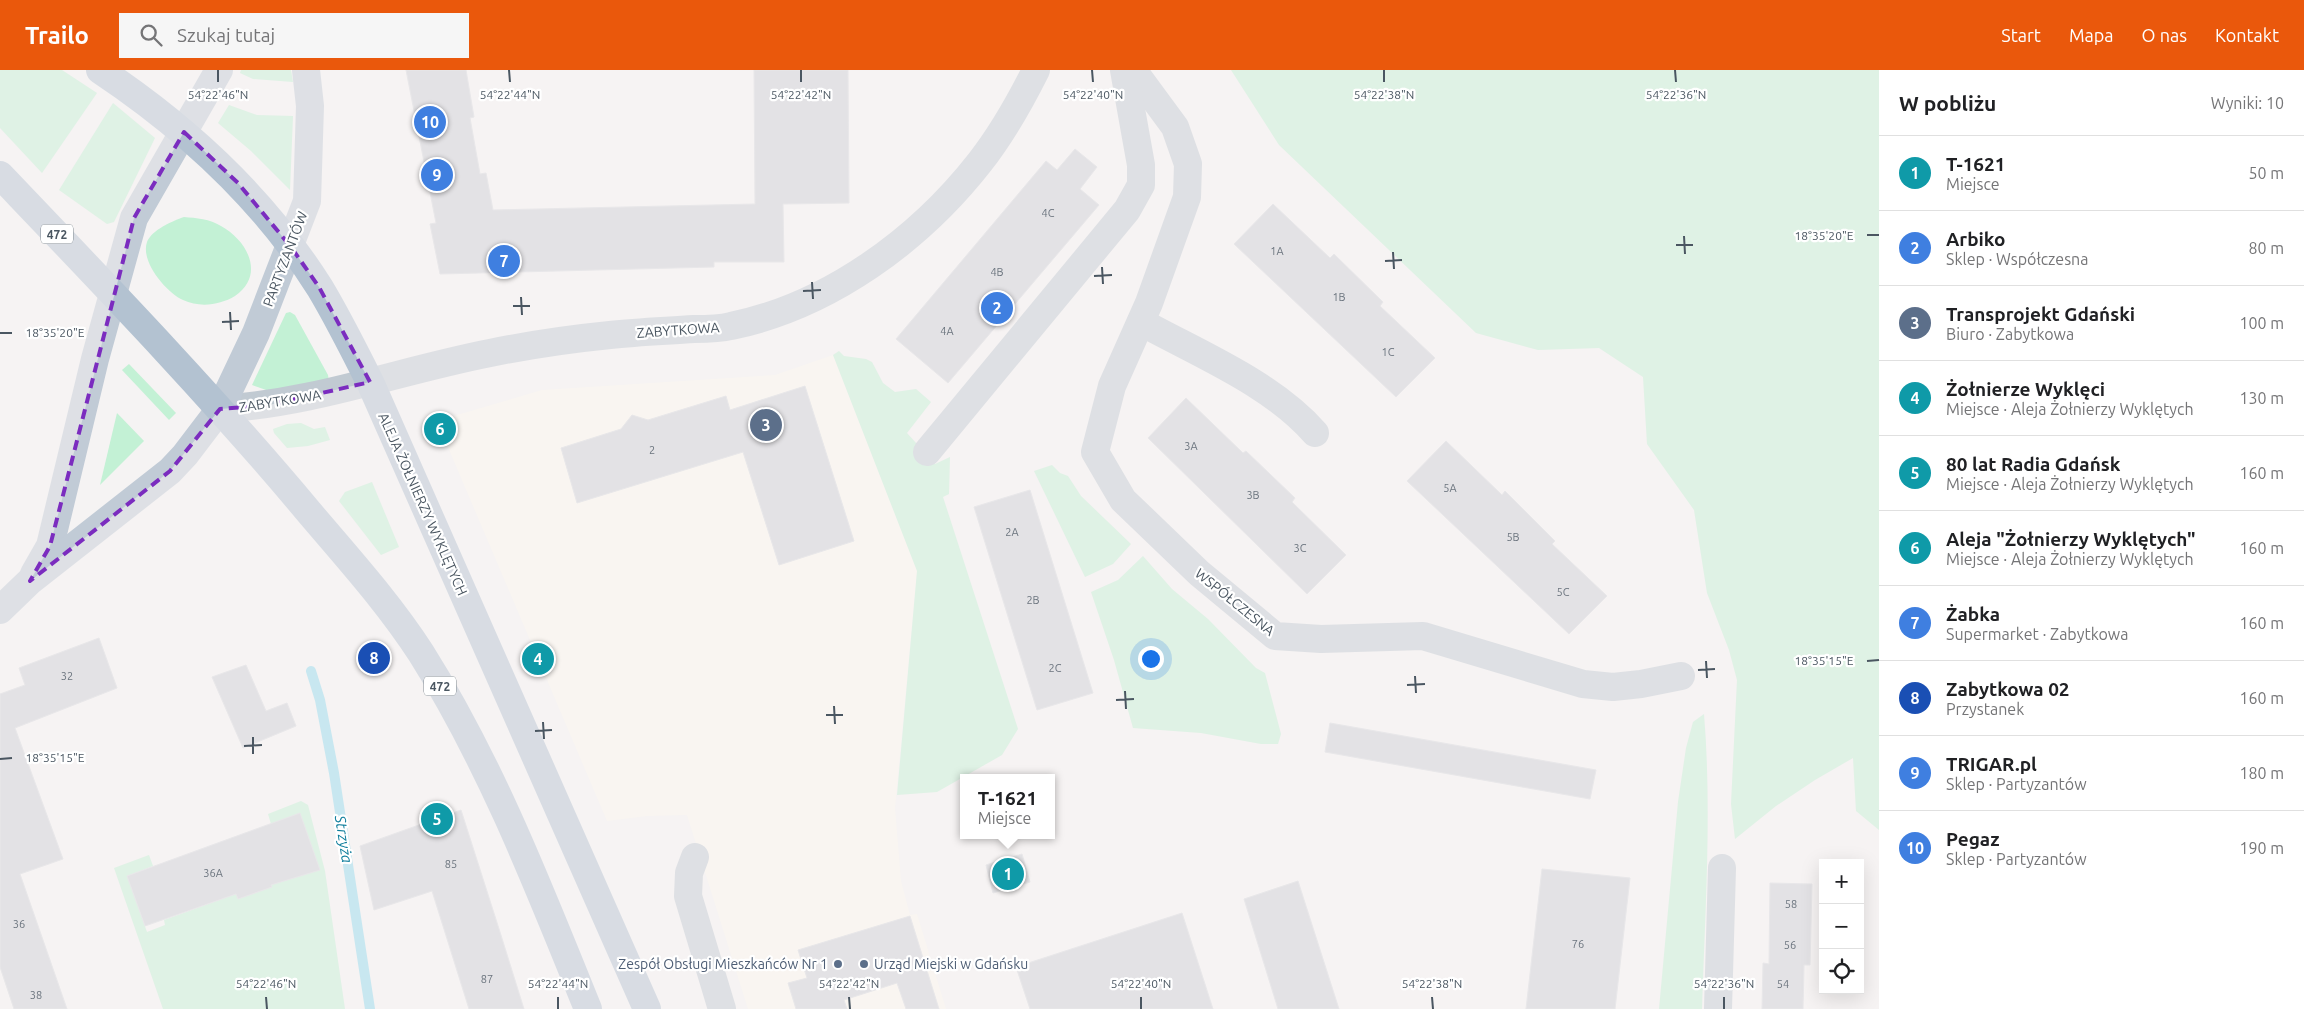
<!DOCTYPE html>
<html lang="pl">
<meta charset="utf-8">
<style>
:root{--surface:#fff;--page:#f6f6f6;--text:#202124;--muted:#757577;--line:#e0e0e0;--accent:#ea580c}
body{margin:0;font-family:Ubuntu,sans-serif;background:var(--page);color:var(--text)}
.controls{position:absolute;right:15px;bottom:15px;display:grid;overflow:hidden;border-radius:0px;box-shadow:0 5px 20px #0002}
.controls button{width:45px;height:45px;display:grid;place-items:center;padding:0;border:0;border-bottom:1px solid var(--line);background:var(--surface);color:var(--text);font:25px sans-serif}
.you{position:absolute;left:1150px;top:588px;width:18px;height:18px;margin:-12px;border:4px solid #fff;border-radius:50%;background:#1a73e8;box-shadow:0 0 0 8px #1a73e833}
.badge{display:grid;place-items:center;width:32px;height:32px;border-radius:50%;background:var(--accent);color:#fff;font-size:16px;font-weight:700}
.pin{position:absolute;translate:-50% -50%;border:2px solid #fff;box-shadow:0 1px 5px #0006}
.popup{position:absolute;left:960px;top:704px;width:95px;height:65px;box-sizing:border-box;display:grid;place-content:center;border-radius:0px;background:var(--surface);filter:drop-shadow(0 1px 4px #0005);font-size:16px;white-space:nowrap;color:var(--muted)}
.popup b{font-size:19px;color:var(--text)}
.popup::after{content:'';position:absolute;left:50%;top:100%;margin-left:-10px;border:10px solid transparent;border-top-color:var(--surface)}
.list{margin:0;padding:0;list-style:none}
h2{display:flex;justify-content:space-between;align-items:center;height:65px;margin:0;padding:0 20px;font-size:21px}
h2 small{font-size:16px;font-weight:400;color:var(--muted)}
.list li{display:grid;grid-template-columns:32px 1fr auto;gap:15px;align-items:center;box-sizing:border-box;height:75px;padding:0 20px;border-top:1px solid var(--line)}
.list b{display:block;font-size:19px;white-space:nowrap}
.list p{margin:0;font-size:16px;white-space:nowrap;color:var(--muted)}
.list em{font-size:16px;font-style:normal;color:var(--muted)}
.icon{flex:none;width:28px;height:28px;fill:none;stroke:currentColor;stroke-width:2;stroke-linecap:round;stroke-linejoin:round}
.map{position:relative;flex:none;width:1879px;height:939px;overflow:hidden}
header{display:flex;align-items:center;gap:30px;box-sizing:border-box;height:70px;padding:0 25px;background:var(--accent);color:#fff}
header strong{font-size:24px}
nav{display:flex;gap:28px;margin-inline-start:auto;font-size:18px}
.search{width:350px;height:45px;background:var(--page);display:flex;align-items:center;gap:12px;box-sizing:border-box;padding:0 18px;border-radius:0px;color:var(--muted);font-size:19px}
main{display:flex}
aside{flex:1;background:var(--surface)}
.map>svg:first-child{display:block}
.commercial{fill:#fdf9ef}
.green{fill:#c3f1d5}
.lines{fill:none;stroke-linecap:round;stroke-linejoin:round}
.stream{stroke:#90daee;stroke-width:10}
.building{fill:#cdcfd5;stroke:#d7d9de}
.street{stroke:#c1cad2;stroke-width:28}
.secondary{stroke:#c1cbd6;stroke-width:28}
.primary{stroke:#b3c2d1;stroke-width:28}
.marked{fill:none;stroke:#7b2cbf;stroke-width:4;stroke-dasharray:10 6;stroke-linejoin:round}
.ticks{fill:none;stroke:#4a5661;stroke-width:2}
.service-dot{fill:#5c6f8a;stroke:#fff;stroke-width:2}
.labels{text-anchor:middle;dominant-baseline:central;stroke-width:4.5;stroke-linejoin:round;paint-order:stroke}
.number-label{font-size:11px;fill:#6b747e}
.shield{fill:#fff;stroke:#808990;stroke-width:1}
.shield-label{font-size:12px;font-weight:bold;fill:#4a5661}
.street-label{font-size:14px;fill:#4a5661;stroke:#fff}
.service-label{font-size:14px;fill:#4e5e75;stroke:#fff;text-anchor:end}
.water-label{font-size:15px;font-style:italic;fill:#0c7c9b;stroke:#fff}
.ticks-label{font-size:12px;text-anchor:middle;fill:#4a5661;stroke:#fff;stroke-width:4.5;stroke-linejoin:round;paint-order:stroke}
</style>
<header>
<strong>Trailo</strong>
<div class="search"><svg class="icon" aria-label="search" viewBox="0 0 24 24"><circle cx="10" cy="10" r="6"/><path d="M15 15l6 6"/></svg>Szukaj tutaj</div>
<nav><a>Start</a><a>Mapa</a><a>O nas</a><a>Kontakt</a></nav>
</header>
<main>
<div class="map">
<svg width="1879" height="939" viewBox="0 0 1879 939">
<rect width="100%" height="100%" fill="#f5f3f3"/>
<!-- commercial -->
<path class="commercial" d="M833,285L917,501L895,738L901,811L910,845L917,844L946,939H748L687,745L647,746L607,751L439,356L440,350L542,320L775,305Z"/>
<!-- green -->
<g class="green">
<path d="M0,0H62L97,23L42,103L0,58Z"/>
<path d="M241,0H291L293,12L253,9L240,3Z"/>
<path d="M1231,0H1879V760L1856,741L1853,688L1815,710L1776,736L1735,769L1731,734L1737,610L1729,580L1707,523L1694,440L1647,374L1643,307L1599,278L1538,280L1476,263L1279,75Z"/>
<path d="M113,33L155,68L114,152L107,154L59,120Z"/>
<path d="M229,35L257,45L293,46L290,120L251,81L218,53Z"/>
<path d="M184,147C196,148 210,149 221,156C247,170 266,205 235,226C220,235 200,238 183,230C167,223 140,192 147,172C152,160 172,151 184,147Z"/>
<path d="M290,242L295,245L328,305L329,312L269,321L252,315L286,243Z"/>
<path d="M839,281L844,286L866,289L872,292L883,313L895,322L916,319L931,332L907,363L935,394L950,387L949,424L943,427L1018,659L1002,685L937,722L897,725L917,501L833,285Z"/>
<path d="M129,294L176,343L169,350L122,300Z"/>
<path d="M117,343L144,371L100,415Z"/>
<path d="M301,353L314,359L325,357L330,370L308,376L287,378L274,363L273,359L287,354Z"/>
<path d="M1052,395L1060,403L1068,406L1081,426L1131,474L1113,494L1085,507L1034,401Z"/>
<path d="M372,412L399,477L381,485L339,431L345,422Z"/>
<path d="M1143,486L1172,519L1208,549L1256,598L1265,603L1281,664L1278,674H1261L1201,663L1133,658L1114,590L1091,522L1118,510Z"/>
<path d="M1704,644C1712,741 1705,841 1702,939H1659L1678,732L1686,678L1693,652Z"/>
<path d="M301,731L308,735L325,801L345,939H163L114,798L149,785L153,796L127,806L147,862L165,855L164,850L236,824L238,829L271,817L269,812L271,754L268,744Z"/>
</g>
<g class="lines">
<!-- stream -->
<path class="stream" d="M311,601L320,630L334,703L370,939"/>
</g>
<!-- building -->
<g class="building">
<path d="M406,0H466L474,47L470,48L480,104L486,103L493,140L755,134L754,0H848L849,133L783,134L784,192H714V197L440,204L430,154L436,153Z"/>
<path d="M1075,79L1097,97L1080,119L1099,135L948,313L896,269L1046,91L1057,100Z"/>
<path d="M1273,134L1330,188L1334,184L1383,232L1380,236L1435,288L1396,327L1234,174Z"/>
<path d="M805,316L854,471L779,495L743,382L577,433L561,378L621,359L632,345L648,350L726,326L730,340Z"/>
<path d="M1186,328L1243,383L1246,381L1295,428L1292,432L1346,485L1307,524L1148,368Z"/>
<path d="M1446,371L1502,425L1505,421L1555,471L1552,474L1607,526L1569,564L1407,411Z"/>
<path d="M1030,420L1093,623L1037,640L974,437Z"/>
<path d="M99,568L117,618L15,658L63,789L20,804L67,939H14L0,897V624L25,615L19,598Z"/>
<path d="M246,595L266,641L287,633L296,656L243,678L212,607Z"/>
<path d="M1330,653L1596,700L1590,729L1325,682Z"/>
<path d="M461,740L500,862L524,939H469L432,821L374,840L360,776Z"/>
<path d="M300,743L320,800L271,815L272,817L238,829L236,824L145,856L127,806Z"/>
<path d="M1022,784L1030,812L993,823L986,795Z"/>
<path d="M1542,799L1630,808L1615,939H1526Z"/>
<path d="M1298,811L1339,939H1278L1244,829Z"/>
<path d="M1770,813L1812,814L1810,895H1804L1803,939H1762L1763,893L1769,894Z"/>
<path d="M1182,843L1213,939H1030L1016,897Z"/>
<path d="M910,846L939,939H906L897,913L844,930L847,939H796L788,913L807,908L798,880Z"/>
</g>
<g class="lines">
<!-- street -->
<g class="street">
<path d="M1133,0L1175,57L1188,94L1187,127L1149,233L1112,316L1095,382L1123,430L1199,503L1275,566L1321,569L1423,566L1583,614L1613,617L1641,614L1681,606"/>
<path d="M1141,252C1199,284 1271,313 1315,363"/>
<path d="M220,339C315,333 398,301 490,283C529,275 570,269 610,265C638,262 666,261 694,259C706,259 719,259 731,256C829,236 919,170 980,92C1002,64 1020,32 1036,0"/>
<path d="M927,382L1127,140L1141,115V95L1124,0"/>
<path d="M695,787L689,803L688,826L722,939"/>
<path d="M1718,939L1722,798"/>
</g>
<!-- secondary -->
<g class="secondary">
<path d="M34,504L50,476L95,289L134,148L219,0"/>
<path d="M0,540L30,511L170,401L185,385L220,339L256,263L307,131L310,36L306,0"/>
</g>
<!-- primary -->
<g class="primary">
<path d="M100,0C187,58 264,129 320,218C338,248 354,280 370,312L647,939"/>
<path d="M0,105C105,215 211,325 308,441C347,487 388,532 421,583C491,694 539,818 588,939"/>
</g>
</g>
<!-- marked area -->
<path d="M0 0H1879V939H0ZM184,62L238,113L291,177L319,217L370,312L269,335L220,339L170,401L30,511L50,476L134,148Z" fill="#f5f3f3" fill-opacity=".55" fill-rule="evenodd"/>
<path class="marked" d="M184,62L238,113L291,177L319,217L370,312L269,335L220,339L170,401L30,511L50,476L134,148Z"/>
<!-- ticks -->
<path class="ticks" d="M218,0V12M509,0L510,12M801,0V12M1092,0L1093,12M1384,0V12M1675,0L1676,12M1867,165H1879M1684,166L1685,184M1676,175H1693M1393,182L1394,199M1385,191L1402,190M1102,197L1103,214M1094,206L1112,205M812,212L813,229M803,221L821,220M521,227L522,245M513,236H530M230,242L231,260M222,252L239,251M0,263H12M1706,591L1707,608M1867,591L1879,590M1698,600L1715,599M1415,606L1416,623M1407,615L1425,614M1125,621L1126,639M1116,630L1134,629M834,636L835,654M826,645H843M543,652L544,669M535,661L552,660M253,667V684M244,676L262,675M0,689L12,688M266,927L267,939M558,927V939M849,927L850,939M1141,927V939M1432,927L1433,939M1724,927V939"/>
<!-- markers -->
<g class="service-dot">
<circle cx="838" cy="894" r="5"/>
<circle cx="864" cy="894" r="5"/>
</g>
<g class="labels">
<!-- number labels -->
<g class="number-label">
<text x="1048" y="143">4C</text>
<text x="1277" y="181">1A</text>
<text x="997" y="202">4B</text>
<text x="1339" y="227">1B</text>
<text x="947" y="261">4A</text>
<text x="1388" y="282">1C</text>
<text x="1191" y="376">3A</text>
<text x="652" y="380">2</text>
<text x="1450" y="418">5A</text>
<text x="1253" y="425">3B</text>
<text x="1012" y="462">2A</text>
<text x="1513" y="467">5B</text>
<text x="1300" y="478">3C</text>
<text x="1563" y="522">5C</text>
<text x="1033" y="530">2B</text>
<text x="1055" y="598">2C</text>
<text x="67" y="606">32</text>
<text x="451" y="794">85</text>
<text x="213" y="803">36A</text>
<text x="1791" y="834">58</text>
<text x="19" y="854">36</text>
<text x="1578" y="874">76</text>
<text x="1790" y="875">56</text>
<text x="487" y="909">87</text>
<text x="1783" y="914">54</text>
<text x="36" y="925">38</text>
</g>
<!-- shield labels -->
<g class="shield">
<rect x="41" y="154.5" width="32" height="19" rx="4"/>
<rect x="424" y="606.5" width="32" height="19" rx="4"/>
</g>
<g class="shield-label">
<text x="57" y="164">472</text>
<text x="440" y="616">472</text>
</g>
<!-- street labels -->
<g class="street-label">
<text transform="translate(285 189) rotate(-69)">PARTYZANTÓW</text>
<text transform="translate(678 260) rotate(-4)">ZABYTKOWA</text>
<text transform="translate(280 331) rotate(-9)">ZABYTKOWA</text>
<text transform="translate(423 434) rotate(66)">ALEJA ŻOŁNIERZY WYKLĘTYCH</text>
<text transform="translate(1235 532) rotate(39)">WSPÓŁCZESNA</text>
</g>
<!-- service labels -->
<g class="service-label">
<text x="828" y="894">Zespół Obsługi Mieszkańców Nr 1</text>
<text x="874" y="894" text-anchor="start">Urząd Miejski w Gdańsku</text>
</g>
<!-- water labels -->
<g class="water-label">
<text transform="translate(344 769) rotate(81)">Strzyża</text>
</g>
</g>
<g class="ticks-label">
<text x="218" y="29">54°22'46"N</text>
<text x="510" y="29">54°22'44"N</text>
<text x="801" y="29">54°22'42"N</text>
<text x="1093" y="29">54°22'40"N</text>
<text x="1384" y="29">54°22'38"N</text>
<text x="1676" y="29">54°22'36"N</text>
<text x="1824" y="170">18°35'20"E</text>
<text x="55" y="267">18°35'20"E</text>
<text x="1824" y="595">18°35'15"E</text>
<text x="55" y="692">18°35'15"E</text>
<text x="266" y="918">54°22'46"N</text>
<text x="558" y="918">54°22'44"N</text>
<text x="849" y="918">54°22'42"N</text>
<text x="1141" y="918">54°22'40"N</text>
<text x="1432" y="918">54°22'38"N</text>
<text x="1724" y="918">54°22'36"N</text>
</g>
</svg>
<div class="controls">
<button>+</button>
<button>−</button>
<button><svg class="icon" aria-label="locate" viewBox="0 0 24 24"><circle cx="12" cy="12" r="6"/><path d="M12 2v4M12 18v4M2 12h4M18 12h4"/></svg></button>
</div>
<div class="you"></div>
<div class="pin badge" style="left:1008px;top:804px;background:#0f9aa8">1</div>
<div class="popup"><b>T-1621</b>Miejsce</div>
<div class="pin badge" style="left:997px;top:238px;background:#3f7fe0">2</div>
<div class="pin badge" style="left:766px;top:355px;background:#5c6f8a">3</div>
<div class="pin badge" style="left:538px;top:589px;background:#0f9aa8">4</div>
<div class="pin badge" style="left:437px;top:749px;background:#0f9aa8">5</div>
<div class="pin badge" style="left:440px;top:359px;background:#0f9aa8">6</div>
<div class="pin badge" style="left:504px;top:191px;background:#3f7fe0">7</div>
<div class="pin badge" style="left:374px;top:588px;background:#1a4fb4">8</div>
<div class="pin badge" style="left:437px;top:105px;background:#3f7fe0">9</div>
<div class="pin badge" style="left:430px;top:52px;background:#3f7fe0">10</div>
</div>
<aside>
<h2>W pobliżu<small>Wyniki: 10</small></h2>
<ul class="list">
<li><span class="badge" style="background:#0f9aa8">1</span><div><b>T-1621</b><p>Miejsce</p></div><em>50 m</em></li>
<li><span class="badge" style="background:#3f7fe0">2</span><div><b>Arbiko</b><p>Sklep · Współczesna</p></div><em>80 m</em></li>
<li><span class="badge" style="background:#5c6f8a">3</span><div><b>Transprojekt Gdański</b><p>Biuro · Zabytkowa</p></div><em>100 m</em></li>
<li><span class="badge" style="background:#0f9aa8">4</span><div><b>Żołnierze Wyklęci</b><p>Miejsce · Aleja Żołnierzy Wyklętych</p></div><em>130 m</em></li>
<li><span class="badge" style="background:#0f9aa8">5</span><div><b>80 lat Radia Gdańsk</b><p>Miejsce · Aleja Żołnierzy Wyklętych</p></div><em>160 m</em></li>
<li><span class="badge" style="background:#0f9aa8">6</span><div><b>Aleja &quot;Żołnierzy Wyklętych&quot;</b><p>Miejsce · Aleja Żołnierzy Wyklętych</p></div><em>160 m</em></li>
<li><span class="badge" style="background:#3f7fe0">7</span><div><b>Żabka</b><p>Supermarket · Zabytkowa</p></div><em>160 m</em></li>
<li><span class="badge" style="background:#1a4fb4">8</span><div><b>Zabytkowa 02</b><p>Przystanek</p></div><em>160 m</em></li>
<li><span class="badge" style="background:#3f7fe0">9</span><div><b>TRIGAR.pl</b><p>Sklep · Partyzantów</p></div><em>180 m</em></li>
<li><span class="badge" style="background:#3f7fe0">10</span><div><b>Pegaz</b><p>Sklep · Partyzantów</p></div><em>190 m</em></li>
</ul>
</aside>
</main>
